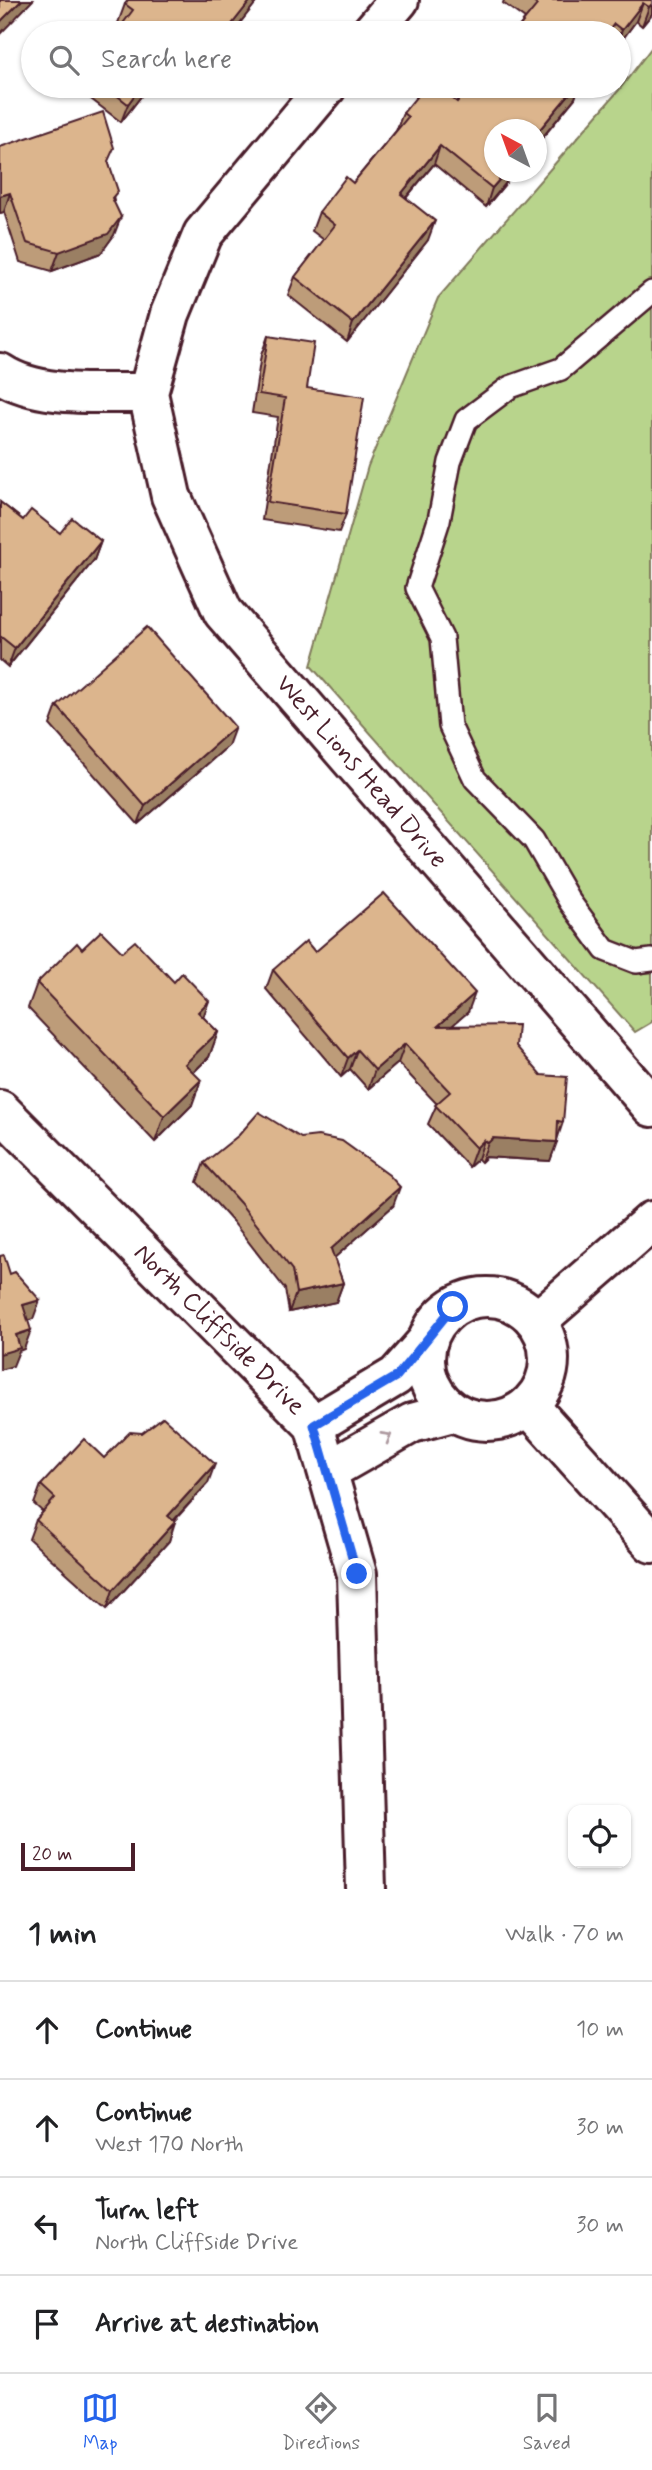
<!DOCTYPE html>
<meta charset="utf-8">
<style>
:root{--surface:#fff;--page:#f2f2f2;--text:#202124;--muted:#757577;--line:#e0e0e0;--accent:#2563eb}
body{margin:0;font-family:Mynerve,sans-serif;background:var(--page);color:var(--text)}
.controls{position:absolute;right:21px;bottom:21px;display:grid;overflow:hidden;border-radius:14px;box-shadow:0 2px 5px #0004}
.controls button{width:63px;height:63px;display:grid;place-items:center;padding:0;border:0;border-bottom:2px solid var(--line);background:var(--surface);color:var(--text);font:35px sans-serif}
.compass{position:absolute;left:484px;top:119px;width:63px;height:63px;border-radius:50%;background:var(--surface);box-shadow:0 2px 5px #0004;rotate:319deg}
.scale{position:absolute;left:21px;bottom:18px;width:114px;box-sizing:border-box;padding-left:7px;border:4px solid #4a1f2b;border-top:0;font-size:19px;line-height:24px;white-space:nowrap;color:#4a1f2b;-webkit-text-stroke:5px #fff;paint-order:stroke}
.stop{position:absolute;width:21px;height:21px;margin:-16px;border:5px solid #2563eb;border-radius:50%;background:#fff}
.stop.end{background:#2563eb;border-color:#fff;box-shadow:0 2px 7px #0008}
.list{margin:0;padding:0;list-style:none}
h2{display:flex;justify-content:space-between;align-items:center;height:91px;margin:0;padding:0 28px;font-size:30px}
h2 small{font-size:23px;font-weight:400;color:var(--muted)}
.list li{display:grid;grid-template-columns:46px 1fr auto;gap:21px;align-items:center;box-sizing:border-box;height:98px;padding:0 28px;border-top:2px solid var(--line)}
.list b{display:block;font-size:26px;white-space:nowrap}
.list p{margin:0;font-size:23px;white-space:nowrap;color:var(--muted)}
.list em{font-size:23px;font-style:normal;color:var(--muted)}
.icon{flex:none;width:38px;height:38px;fill:none;stroke:currentColor;stroke-width:2;stroke-linecap:round;stroke-linejoin:round}
.map{position:relative;flex:none;width:652px;height:1889px;overflow:hidden}
.search{position:absolute;background:var(--surface);box-shadow:0 2px 5px #0004;left:21px;right:21px;top:21px;height:77px;display:flex;align-items:center;gap:18px;box-sizing:border-box;padding:0 24px;border-radius:38px;color:var(--muted);font-size:26px}
.sheet{height:483px;background:var(--surface)}
nav{display:flex;justify-content:space-around;align-items:center;box-sizing:border-box;height:98px;border-top:2px solid var(--line);background:var(--surface);font-size:19px;color:var(--muted)}
nav a{display:grid;justify-items:center;gap:4px}
nav .on{color:var(--accent)}
.map>svg:first-child{display:block}
.grass{fill:#b8d48c;stroke:#817a5c;stroke-width:2}
.lines{fill:none;stroke-linecap:round;stroke-linejoin:round}
.lane-casing{stroke:#4a1f2b;stroke-width:26}
.street-casing{stroke:#4a1f2b;stroke-width:44}
.lane{stroke:#fff;stroke-width:21}
.street{stroke:#fff;stroke-width:38}
.wall{fill:#bd9c79;stroke:#4a1f2b;stroke-width:2}
.shaded-wall{fill:#9a7f63;stroke:#4a1f2b;stroke-width:2}
.building{fill:#dcb58d;stroke:#4a1f2b;stroke-width:2}
.oneway{stroke:#ae9aa0}
.route{stroke:#2563eb;stroke-width:9}
.labels{text-anchor:middle;dominant-baseline:central;stroke-width:6;stroke-linejoin:round;paint-order:stroke}
.street-label{font-size:26px;fill:#4a1f2b;stroke:#fff}
</style>
<div class="map">
<svg width="652" height="1889" viewBox="0 0 652 1889">
<rect width="100%" height="100%" fill="#fff"/>
<filter id="ink" filterUnits="userSpaceOnUse"><feTurbulence type="fractalNoise" baseFrequency=".0143" numOctaves="2"/><feDisplacementMap in="SourceGraphic" scale="14" xChannelSelector="R" yChannelSelector="G"/><feConvolveMatrix kernelMatrix="1 2 1 2 8 2 1 2 1" color-interpolation-filters="sRGB"/></filter>
<g filter="url(#ink)">
<!-- grass -->
<path class="grass" d="M652,47V1022L635,1032L311,666L368,466L438,298L619,90Z"/>
<g class="lines">
<!-- lane casing -->
<g class="lane-casing">
<path id="lane" d="M652,292L561,369L510,387L466,420L450,462L439,520L417,588L442,638L450,726L475,779L534,840L570,902L605,950L636,962L652,960"/>
</g>
<!-- street casing -->
<g class="street-casing">
<g id="street">
<path d="M371,33L399,0"/>
<path d="M327,86L203,234L170,314L148,393L171,496L223,612L652,1107"/>
<path d="M0,373C39,399 102,392 148,393"/>
<path d="M0,1110L314,1425L357,1574L366,1889"/>
<circle cx="487" cy="1359" r="62"/>
<path d="M537,1321L652,1221"/>
<path d="M529,1406L652,1543"/>
<path d="M314,1425L396,1376L428,1340"/>
<path d="M328,1471L412,1423L453,1412"/>
</g>
</g>
<!-- lane -->
<use href="#lane" class="lane"/>
<!-- street -->
<use href="#street" class="street"/>
</g>
<!-- wall -->
<g class="wall">
<path d="M258,0L232,33H118L122,25L118,23L125,4Z"/>
<path d="M504,0H652V14L642,26L636,21L619,44V33H514L525,19L503,3Z"/>
<path d="M86,86H149L121,122L83,93Z"/>
<path d="M470,86H579L575,98L486,207L434,164L406,198L428,240L347,342L288,295L295,277L324,240L312,231L319,212L353,183L396,131L403,113L457,102Z"/>
<path d="M0,147L109,163L114,202V235L101,253L52,271L20,262L4,212L0,213Z"/>
<path d="M268,336L307,388L346,514L339,532L262,520L278,417L252,413L261,355Z"/>
<path d="M0,502L23,520L60,533L101,541L94,560L8,667L0,660Z"/>
<path d="M57,706L228,746L138,824L50,725Z"/>
<path d="M82,949L122,952L203,1017L218,1032L209,1057L194,1072L192,1105L155,1142L28,1008L37,983Z"/>
<path d="M315,952L468,1012L452,1025L516,1046L563,1122L550,1161L486,1157L481,1162L478,1159L469,1167L428,1124L437,1104L398,1063L368,1089L350,1069L341,1077L266,989L273,970Z"/>
<path d="M204,1163L393,1206L334,1258L343,1283L336,1302L289,1312L285,1289L233,1222L197,1182Z"/>
<path d="M104,1458L208,1483L174,1521L169,1541L107,1609L29,1539L36,1520L43,1512L34,1504L41,1485Z"/>
</g>
<!-- shaded-wall -->
<g class="shaded-wall">
<path d="M22,0H33L0,34V22Z"/>
<path d="M251,0H258L232,33H225Z"/>
<path d="M643,3L636,21L619,44V39L622,30Z"/>
<path d="M652,4V14L642,26L649,7Z"/>
<path d="M141,86H149L121,122L128,104Z"/>
<path d="M576,86H579L575,98L536,145V134Z"/>
<path d="M440,146L434,164L394,212L401,194Z"/>
<path d="M506,172H515L486,207L492,188Z"/>
<path d="M10,193L4,212L0,213V196Z"/>
<path d="M121,217L114,235L101,253L52,271L59,252Z"/>
<path d="M435,221L428,240L347,342L353,323Z"/>
<path d="M101,541L94,560L8,667L15,648Z"/>
<path d="M235,727L228,746L138,824L145,806Z"/>
<path d="M475,993L468,1012L431,1044L438,1026Z"/>
<path d="M209,1001L200,1026L198,1012Z"/>
<path d="M218,1032L209,1057L176,1089L185,1064Z"/>
<path d="M405,1044L398,1063L368,1089L375,1070Z"/>
<path d="M357,1050L350,1069L341,1077L348,1058Z"/>
<path d="M201,1080L192,1105L155,1142L164,1116Z"/>
<path d="M493,1138L557,1142L550,1161L486,1157L481,1162L488,1143Z"/>
<path d="M484,1140L478,1159L469,1167L476,1148Z"/>
<path d="M400,1187L393,1206L324,1267L331,1249Z"/>
<path d="M343,1283L336,1302L289,1312L296,1293Z"/>
<path d="M40,1300L33,1319L16,1324L23,1305Z"/>
<path d="M31,1330L24,1349L19,1351L13,1366L0,1370V1354L16,1335Z"/>
<path d="M215,1464L208,1483L161,1534L168,1516Z"/>
<path d="M175,1522L169,1541L107,1609L113,1590Z"/>
</g>
<!-- building -->
<g class="building">
<path d="M0,0H22L0,22Z"/>
<path d="M128,0H251L225,33H122L125,29L121,26L133,10L125,4Z"/>
<path d="M531,0H652V4L649,7L643,3L622,30L614,24L607,33H514L537,5Z"/>
<path d="M105,86H141L128,104Z"/>
<path d="M425,86H437L457,102L470,86H576L536,134V130H494V172H506L492,188L440,146L401,194L435,221L353,323L295,277L335,225L319,212L346,177L353,183L408,117L403,113Z"/>
<path d="M103,112L114,148L108,161L118,191L112,198L121,217L108,234L59,252L27,243L10,193L0,196V147Z"/>
<path d="M268,336L314,343L307,388L364,397L346,514L268,502L285,398L259,394Z"/>
<path d="M0,502L23,520L31,510L60,533L72,518L101,541L15,648L0,636Z"/>
<path d="M147,627L235,727L145,806L57,706Z"/>
<path d="M384,893L475,993L438,1026L518,1025L516,1046L541,1075L567,1077L563,1122L558,1121L557,1142L493,1138L488,1143L484,1140L476,1148L435,1105L450,1092L405,1044L375,1070L357,1050L348,1058L273,970L306,941L315,952Z"/>
<path d="M101,931L122,952L135,941L174,982L182,973L209,1001L198,1012L218,1032L185,1064L201,1080L164,1116L37,983L77,943L82,949Z"/>
<path d="M259,1112L301,1138L318,1136L342,1141L389,1175L400,1187L331,1249L343,1283L296,1293L292,1270L240,1203L204,1163L239,1135Z"/>
<path d="M4,1255L10,1274L15,1272L40,1300L23,1305L31,1330L16,1335L20,1348L0,1354V1256Z"/>
<path d="M163,1417L215,1464L168,1516L175,1522L113,1590L36,1520L55,1498L41,1485L84,1439L104,1458L130,1432L142,1433Z"/>
</g>
<!-- one-way arrows -->
<defs><path id="oneway-chevron" d="M-2-3.5L2.5 0L-2 3.5" fill="none" stroke-width="1.6" stroke-linecap="round" stroke-linejoin="round" transform="scale(1.75)"/></defs>
<use class="oneway" href="#oneway-chevron" transform="translate(387 1437) rotate(-30)"/>
</g>
<g class="lines" filter="url(#ink)">
<!-- route -->
<path class="route" d="M357,1574L314,1425L397,1376L453,1307"/>
</g>
<g class="labels">
<!-- street labels -->
<g class="street-label">
<text transform="translate(361 772) rotate(49)">West Lions Head Drive</text>
<text transform="translate(219 1330) rotate(45)">North Cliffside Drive</text>
</g>
</g>
</svg>
<div class="controls">
<button><svg class="icon" aria-label="locate" viewBox="0 0 24 24"><circle cx="12" cy="12" r="6"/><path d="M12 2v4M12 18v4M2 12h4M18 12h4"/></svg></button>
</div>
<svg class="compass" viewBox="-18 -18 36 36"><path d="M0-13l5 13h-10z" fill="#e53935"/><path d="M0 13l5-13h-10z" fill="#757577"/></svg>
<div class="scale">20 m</div>
<div class="stop" style="left:453px;top:1307px"></div>
<div class="stop end" style="left:357px;top:1574px"></div>
<div class="search"><svg class="icon" aria-label="search" viewBox="0 0 24 24"><circle cx="10" cy="10" r="6"/><path d="M15 15l6 6"/></svg>Search here</div>
</div>
<section class="sheet">
<h2>1 min<small>Walk · 70 m</small></h2>
<ul class="list">
<li><svg class="icon" aria-label="ahead" viewBox="0 0 24 24"><path d="M12 20V5M6 11l6-6 6 6"/></svg><div><b>Continue</b></div><em>10 m</em></li>
<li><svg class="icon" aria-label="ahead" viewBox="0 0 24 24"><path d="M12 20V5M6 11l6-6 6 6"/></svg><div><b>Continue</b><p>West 170 North</p></div><em>30 m</em></li>
<li><svg class="icon" aria-label="left" viewBox="0 0 24 24"><path d="M17 20v-9H6M10 6l-5 5 5 5"/></svg><div><b>Turn left</b><p>North Cliffside Drive</p></div><em>30 m</em></li>
<li><svg class="icon" aria-label="arrive" viewBox="0 0 24 24"><path d="M6 21V4h12l-3 4 3 4H6"/></svg><div><b>Arrive at destination</b></div></li>
</ul>
</section>
<nav>
<a class="on"><svg class="icon" aria-label="map" viewBox="0 0 24 24"><path d="M3 6l6-2 6 2 6-2v14l-6 2-6-2-6 2zM9 4v14M15 6v14"/></svg>Map</a>
<a><svg class="icon" aria-label="directions" viewBox="0 0 24 24"><path d="M12 3l9 9-9 9-9-9zM9 14v-3h6M13 9l2 2-2 2"/></svg>Directions</a>
<a><svg class="icon" aria-label="saved" viewBox="0 0 24 24"><path d="M7 4h10v16l-5-4-5 4z"/></svg>Saved</a>
</nav>
